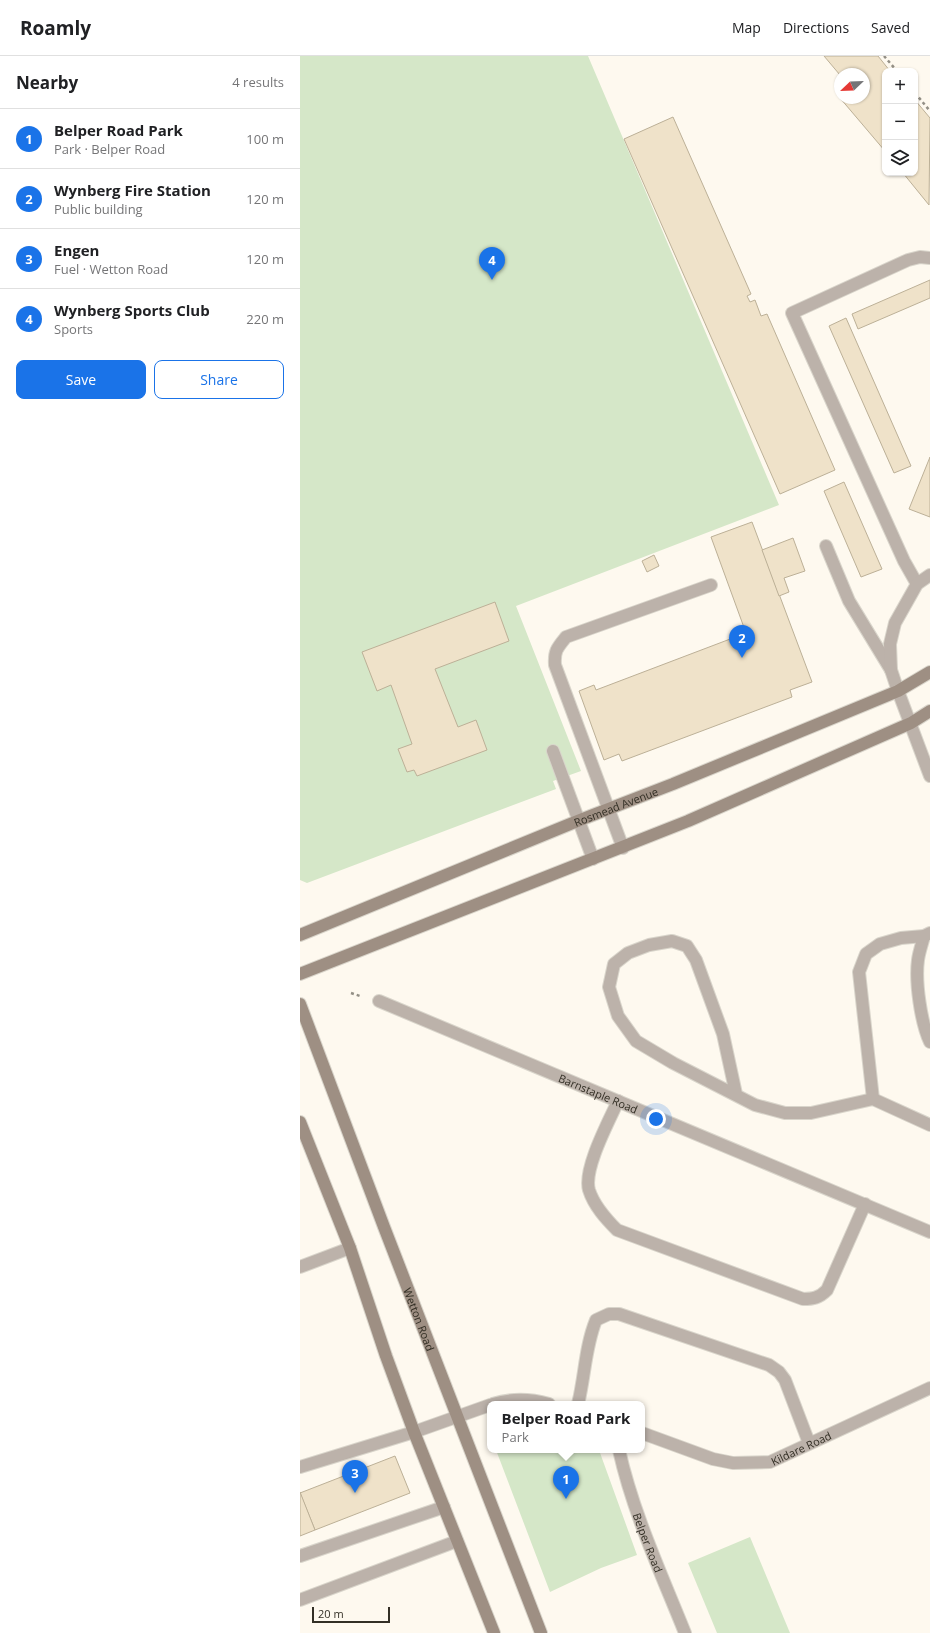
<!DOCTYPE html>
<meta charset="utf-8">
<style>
:root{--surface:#fff;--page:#f2f2f2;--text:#202124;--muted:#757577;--line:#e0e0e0;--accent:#1a73e8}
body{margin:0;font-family:"Open Sans",sans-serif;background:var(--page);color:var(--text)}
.controls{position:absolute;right:12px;top:12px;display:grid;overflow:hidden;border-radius:8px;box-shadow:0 1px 3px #0004}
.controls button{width:36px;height:36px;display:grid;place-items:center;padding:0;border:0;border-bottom:1px solid var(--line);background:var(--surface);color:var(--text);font:20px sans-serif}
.compass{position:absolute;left:534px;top:12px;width:36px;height:36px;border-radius:50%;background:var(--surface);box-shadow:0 1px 3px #0004;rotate:247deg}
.scale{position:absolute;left:12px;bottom:10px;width:78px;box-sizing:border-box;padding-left:4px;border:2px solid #332f25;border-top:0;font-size:11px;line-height:14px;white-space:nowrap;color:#332f25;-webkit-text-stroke:3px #fef9ef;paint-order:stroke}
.you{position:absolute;left:356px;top:1063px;width:14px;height:14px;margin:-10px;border:3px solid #fff;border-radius:50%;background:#1a73e8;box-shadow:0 0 0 6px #1a73e833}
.badge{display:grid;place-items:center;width:26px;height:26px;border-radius:50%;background:var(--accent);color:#fff;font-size:13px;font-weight:700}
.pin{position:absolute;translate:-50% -33px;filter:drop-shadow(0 1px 2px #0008)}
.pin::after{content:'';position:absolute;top:21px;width:14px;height:12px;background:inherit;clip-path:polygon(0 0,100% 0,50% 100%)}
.popup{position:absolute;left:187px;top:1345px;width:158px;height:52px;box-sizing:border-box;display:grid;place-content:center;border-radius:8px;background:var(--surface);filter:drop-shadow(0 1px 3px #0005);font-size:13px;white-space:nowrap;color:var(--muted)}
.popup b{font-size:15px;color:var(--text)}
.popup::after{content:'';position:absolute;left:50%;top:100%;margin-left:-8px;border:8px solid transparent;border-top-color:var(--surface)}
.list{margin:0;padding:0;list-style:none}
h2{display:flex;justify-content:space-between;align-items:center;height:52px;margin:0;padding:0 16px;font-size:17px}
h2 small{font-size:13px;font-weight:400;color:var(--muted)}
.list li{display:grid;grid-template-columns:26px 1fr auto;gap:12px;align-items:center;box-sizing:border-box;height:60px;padding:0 16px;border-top:1px solid var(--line)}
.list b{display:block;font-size:15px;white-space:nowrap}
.list p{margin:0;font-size:13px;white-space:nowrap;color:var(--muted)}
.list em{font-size:13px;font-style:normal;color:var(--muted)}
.actions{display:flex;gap:8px;padding:12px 16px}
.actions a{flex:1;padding:9px 0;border:1px solid var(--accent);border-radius:8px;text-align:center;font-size:14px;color:var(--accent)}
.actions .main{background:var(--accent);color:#fff}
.icon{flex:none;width:22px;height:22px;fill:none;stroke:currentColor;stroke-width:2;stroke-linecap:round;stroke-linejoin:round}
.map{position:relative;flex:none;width:630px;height:1577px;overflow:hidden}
header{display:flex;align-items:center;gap:24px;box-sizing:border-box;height:56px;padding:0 20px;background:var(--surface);border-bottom:1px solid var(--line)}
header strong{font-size:19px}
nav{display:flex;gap:22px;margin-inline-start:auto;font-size:14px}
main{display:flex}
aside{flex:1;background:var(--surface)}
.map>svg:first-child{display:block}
.green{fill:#d5e7c8}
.building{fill:#efe2c9;stroke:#bcb097}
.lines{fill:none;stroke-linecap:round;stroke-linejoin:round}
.service-casing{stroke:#d9d5cb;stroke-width:14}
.minor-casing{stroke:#d9d5cb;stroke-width:14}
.tertiary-casing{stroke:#d9d5cb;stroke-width:14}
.secondary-casing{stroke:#d9d5cb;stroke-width:14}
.path{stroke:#938f85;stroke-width:2.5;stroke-dasharray:3 3;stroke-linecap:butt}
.service{stroke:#bcb2aa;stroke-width:12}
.minor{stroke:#bcb2aa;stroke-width:12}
.tertiary{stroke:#bcb2aa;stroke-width:12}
.secondary{stroke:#9e8f83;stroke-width:12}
.labels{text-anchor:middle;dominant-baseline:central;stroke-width:3;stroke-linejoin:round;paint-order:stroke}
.street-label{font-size:11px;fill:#332f25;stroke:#fef9ef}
</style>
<header>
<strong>Roamly</strong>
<nav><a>Map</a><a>Directions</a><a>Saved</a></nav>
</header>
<main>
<aside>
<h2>Nearby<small>4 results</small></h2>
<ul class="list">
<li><span class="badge">1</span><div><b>Belper Road Park</b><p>Park · Belper Road</p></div><em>100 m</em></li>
<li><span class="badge">2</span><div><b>Wynberg Fire Station</b><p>Public building</p></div><em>120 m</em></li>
<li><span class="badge">3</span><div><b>Engen</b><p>Fuel · Wetton Road</p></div><em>120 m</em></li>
<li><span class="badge">4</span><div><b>Wynberg Sports Club</b><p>Sports</p></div><em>220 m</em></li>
</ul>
<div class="actions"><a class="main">Save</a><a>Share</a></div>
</aside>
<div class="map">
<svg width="630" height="1577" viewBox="0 0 630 1577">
<rect width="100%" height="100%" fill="#fef9ef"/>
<!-- green -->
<g class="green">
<path d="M0,0H288L479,449L216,550L281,715L253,725L256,733L7,827L0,824Z"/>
<path d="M196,1394H299L337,1499L301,1512L250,1536Z"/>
<path d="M450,1481L490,1577H417L388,1507Z"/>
</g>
<!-- building -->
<g class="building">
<path d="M524,0H578L590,15H585V95L540,42H564V18L540,19Z"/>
<path d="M615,44L630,62L629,149L603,117H615Z"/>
<path d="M373,61L451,238L447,240L450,246L455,244L461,260L467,258L535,414L480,438L324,83Z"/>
<path d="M630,224V242L558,273L552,258Z"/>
<path d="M546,262L611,410L594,417L529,270Z"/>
<path d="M630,401V461L609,453Z"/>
<path d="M544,426L582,513L561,521L524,435Z"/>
<path d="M452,466L512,626L490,634L492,641L322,705L319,698L304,704L279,635L294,629L296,634L446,577L411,481Z"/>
<path d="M493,482L505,515L484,522L489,536L479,540L462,494Z"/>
<path d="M354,499L359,510L347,516L342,505Z"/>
<path d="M195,546L209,585L135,613L158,671L176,664L187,694L117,720L114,714L107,716L98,693L112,688L91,629L77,635L62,596Z"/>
<path d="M95,1400L110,1437L15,1474L0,1437Z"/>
<path d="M0,1436L15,1474L0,1480Z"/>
</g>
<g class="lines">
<!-- service casing -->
<g class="service-casing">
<g id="service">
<path d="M526,490L549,545L591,614"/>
<path d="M617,528L604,505L492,257L608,204L620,201L630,202"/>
<path d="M598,635L591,614L590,588L595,567L617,528L630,519"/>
<path d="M253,695L293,803"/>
<path d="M323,792L255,609C254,595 257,592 266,581L411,529"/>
<path d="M624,880C622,888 619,896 618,904C615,926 621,967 630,986"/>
<path d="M436,1038L423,978L396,904L387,890L372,885L349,889L328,897L314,908L309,931L318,960L336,985L373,1007L455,1049L485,1057H511L573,1043L630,1069"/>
<path d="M573,1043L559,916L566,898L580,888L601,882L624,880L630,877"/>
<path d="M318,1045C309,1065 283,1113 289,1134C294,1150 306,1163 317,1174L503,1243C513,1243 519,1242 527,1234L565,1148"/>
<path d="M278,1348C285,1320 285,1291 296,1264L309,1258H319L469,1309L479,1316L485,1324L509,1387"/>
<path d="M0,1411L114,1376"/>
<path d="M0,1500L144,1451"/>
<path d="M0,1544L157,1485"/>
</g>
</g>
<!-- minor casing -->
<g class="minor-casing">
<g id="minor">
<path id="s1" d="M79,945L630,1176"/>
<path d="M0,1211L50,1192"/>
<path d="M193,1348C212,1342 231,1343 249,1348"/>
<path d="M114,1376L190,1349"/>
<path id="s2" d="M342,1377L413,1403L433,1407L470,1406L630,1332"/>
<path id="s3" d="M319,1394C333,1457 361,1517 385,1577"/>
</g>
</g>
<!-- tertiary casing -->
<g class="tertiary-casing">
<path id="tertiary" d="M598,635L630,720"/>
</g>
<!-- secondary casing -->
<g class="secondary-casing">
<g id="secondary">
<path id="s4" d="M0,879L280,764L373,728L598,635L630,616"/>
<path d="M0,918L388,765L611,667L630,655"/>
<path id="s5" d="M0,948L84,1171L241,1577"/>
<path d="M0,1066L50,1192L86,1300L114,1376L194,1577"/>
</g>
</g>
<!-- path -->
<g class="path">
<path d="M584,0L597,15"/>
<path d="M615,37L630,55"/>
<path d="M51,937L60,940"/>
</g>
<!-- service -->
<use href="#service" class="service"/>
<!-- minor -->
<use href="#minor" class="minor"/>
<!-- tertiary -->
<use href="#tertiary" class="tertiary"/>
<!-- secondary -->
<use href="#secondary" class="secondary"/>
</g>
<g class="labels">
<!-- street labels -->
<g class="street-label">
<text stroke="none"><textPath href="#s4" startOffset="341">Rosmead Avenue</textPath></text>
<text stroke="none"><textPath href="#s1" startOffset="238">Barnstaple Road</textPath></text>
<text stroke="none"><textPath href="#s5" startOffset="337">Wetton Road</textPath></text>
<text stroke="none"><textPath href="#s2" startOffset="167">Kildare Road</textPath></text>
<text stroke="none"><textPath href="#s3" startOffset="97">Belper Road</textPath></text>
</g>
</g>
</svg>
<div class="controls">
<button>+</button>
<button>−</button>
<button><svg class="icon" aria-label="layers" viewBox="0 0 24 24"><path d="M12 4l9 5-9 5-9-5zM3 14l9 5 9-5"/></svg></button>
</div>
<svg class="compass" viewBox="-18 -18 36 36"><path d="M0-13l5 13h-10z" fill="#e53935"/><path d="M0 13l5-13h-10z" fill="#757577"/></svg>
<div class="scale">20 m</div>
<div class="you"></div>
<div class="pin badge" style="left:266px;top:1443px">1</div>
<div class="popup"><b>Belper Road Park</b>Park</div>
<div class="pin badge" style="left:442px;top:602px">2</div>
<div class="pin badge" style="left:55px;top:1437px">3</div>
<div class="pin badge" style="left:192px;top:224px">4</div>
</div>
</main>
